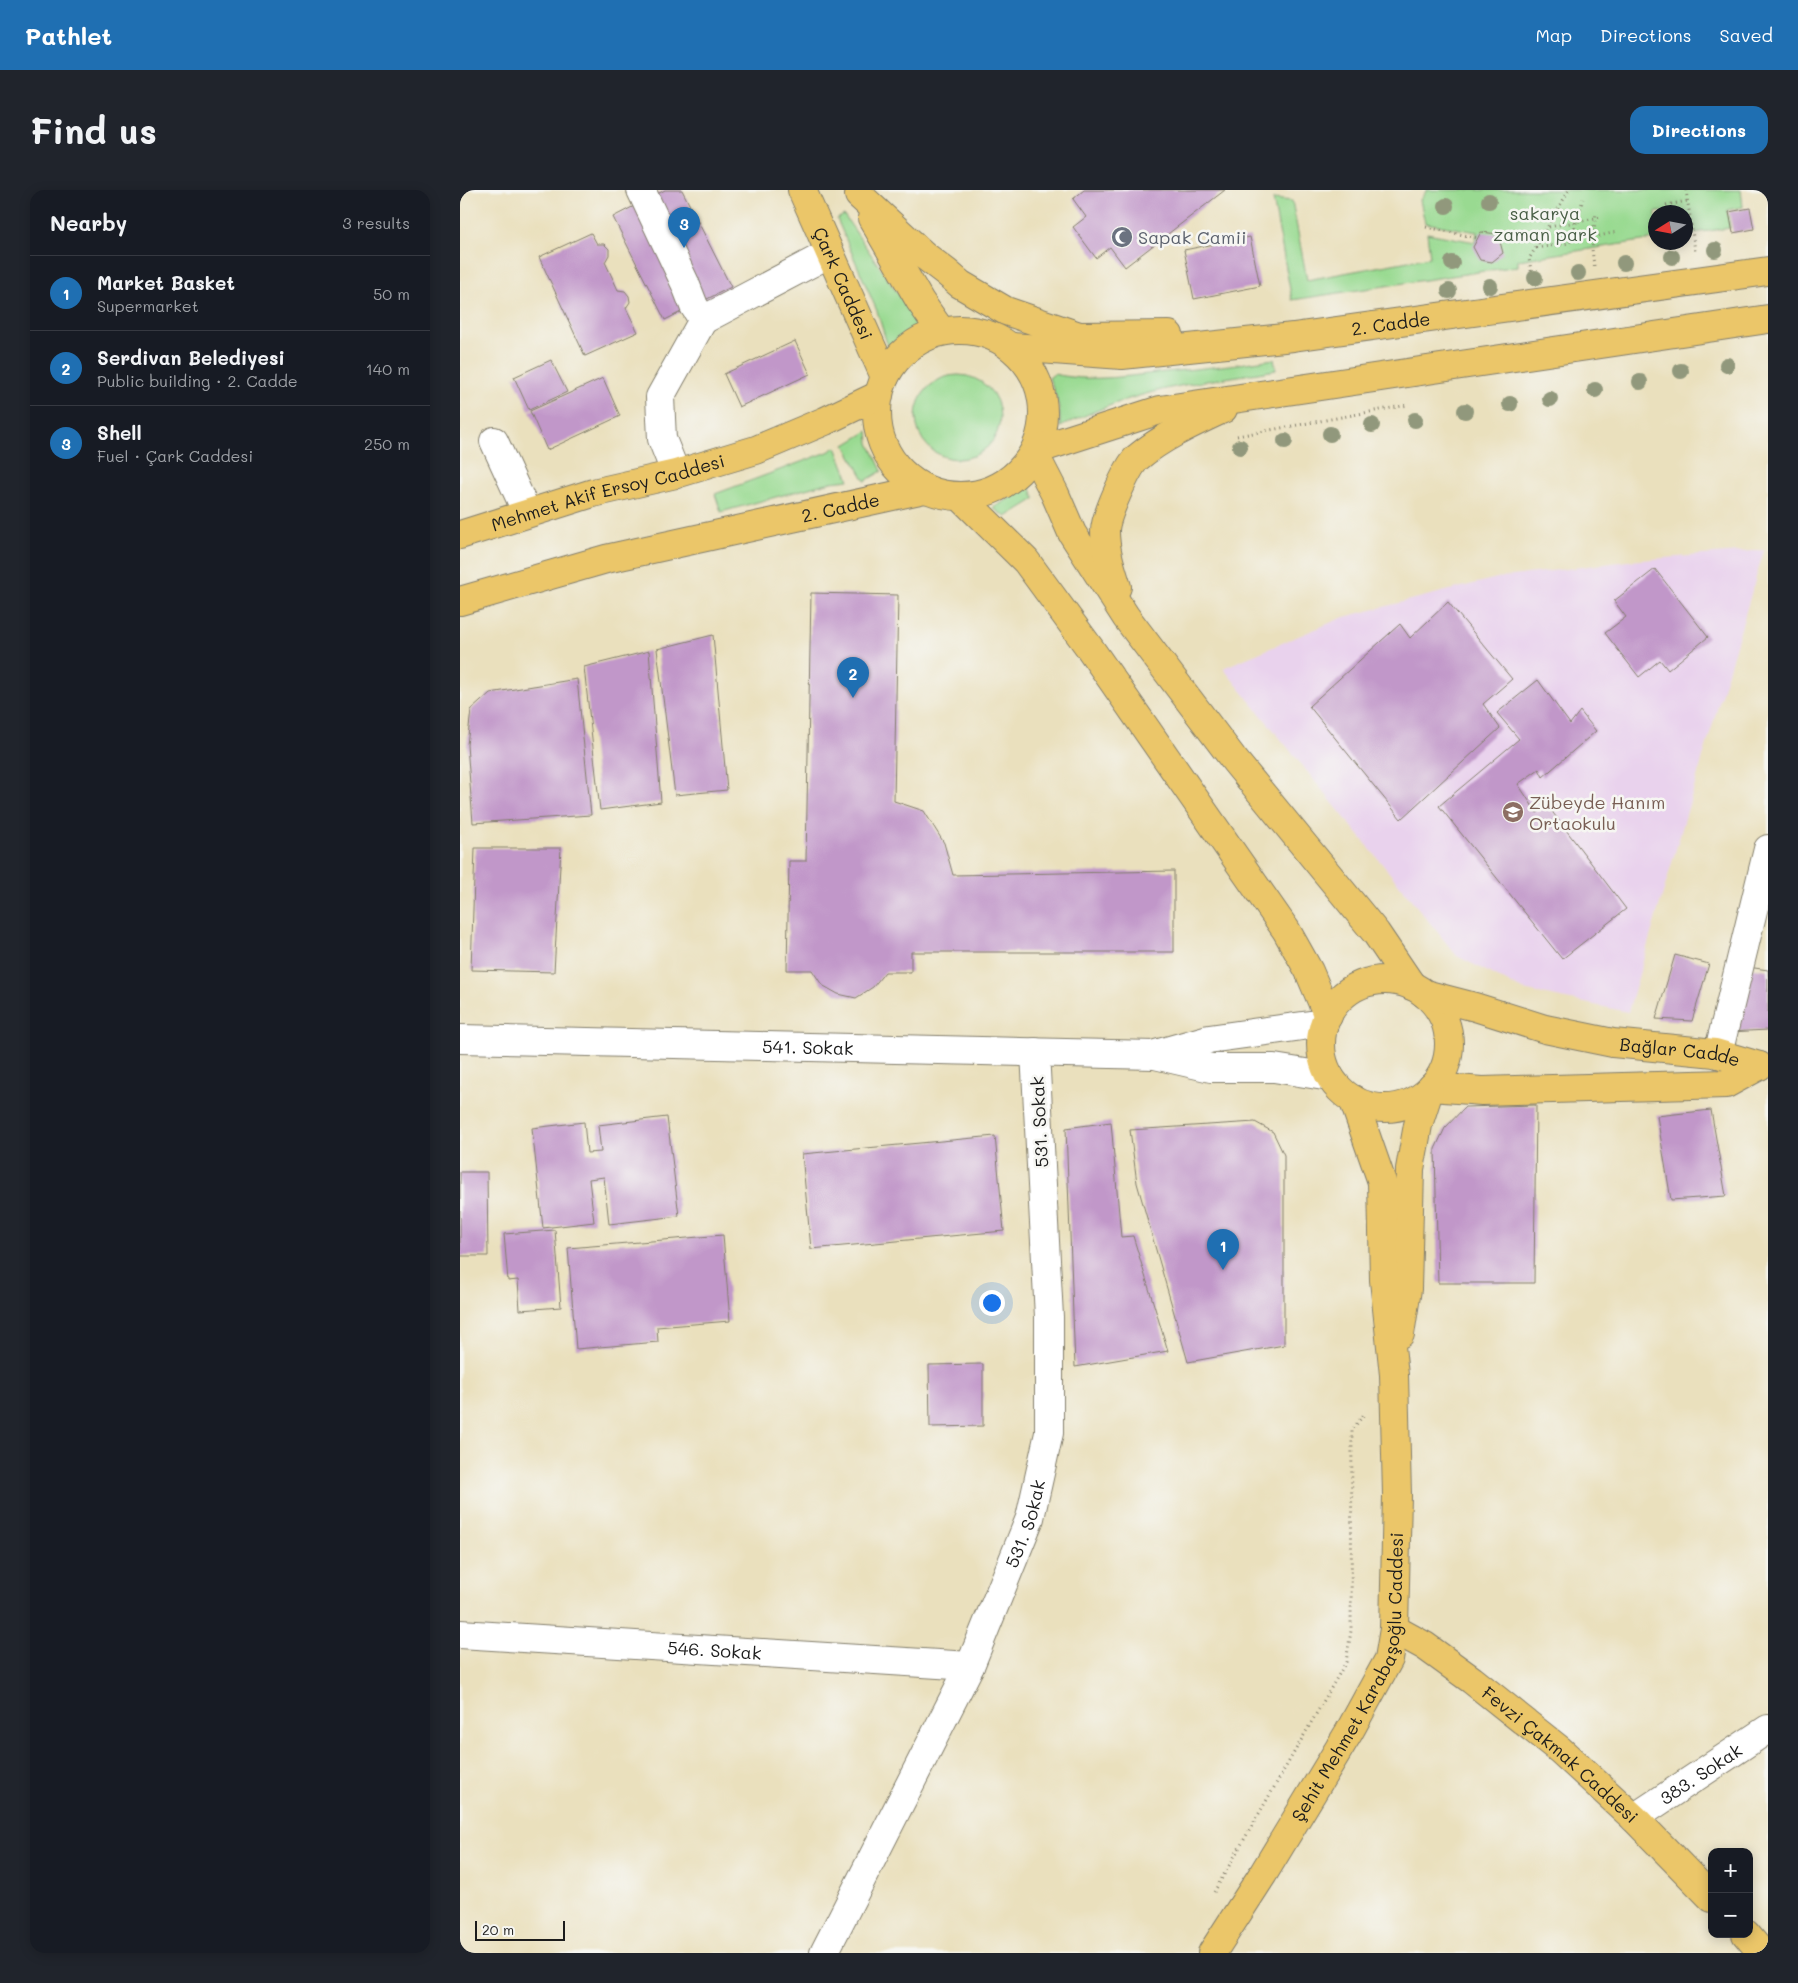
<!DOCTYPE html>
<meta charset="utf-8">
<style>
:root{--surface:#171b24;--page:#20242c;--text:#f1f3f6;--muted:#9ea1a6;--line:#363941;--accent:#1f6fb2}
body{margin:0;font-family:Mali,sans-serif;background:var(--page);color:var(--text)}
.controls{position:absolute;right:15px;bottom:15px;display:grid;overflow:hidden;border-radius:10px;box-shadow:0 2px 12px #0003}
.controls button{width:45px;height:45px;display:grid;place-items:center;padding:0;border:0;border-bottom:1px solid var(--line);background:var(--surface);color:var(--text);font:25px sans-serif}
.compass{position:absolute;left:1188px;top:15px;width:45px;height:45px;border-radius:50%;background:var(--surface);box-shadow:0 2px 12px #0003;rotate:259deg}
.scale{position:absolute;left:15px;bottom:12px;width:90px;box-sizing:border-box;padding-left:5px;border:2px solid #1c1c1c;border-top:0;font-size:14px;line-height:18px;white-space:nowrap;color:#1c1c1c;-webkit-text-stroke:4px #f6f6f2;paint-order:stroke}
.you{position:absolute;left:531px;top:1112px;width:18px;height:18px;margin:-12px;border:4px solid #fff;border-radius:50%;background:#1a73e8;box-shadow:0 0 0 8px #1a73e833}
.badge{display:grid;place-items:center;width:32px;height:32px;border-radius:50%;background:var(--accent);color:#fff;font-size:16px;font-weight:700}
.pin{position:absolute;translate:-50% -41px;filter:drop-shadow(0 1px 2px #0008)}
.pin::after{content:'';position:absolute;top:26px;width:18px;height:15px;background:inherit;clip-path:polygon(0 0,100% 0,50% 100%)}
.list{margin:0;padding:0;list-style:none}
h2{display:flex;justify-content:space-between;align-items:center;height:65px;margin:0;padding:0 20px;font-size:21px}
h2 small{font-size:16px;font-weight:400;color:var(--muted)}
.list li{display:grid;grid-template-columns:32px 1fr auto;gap:15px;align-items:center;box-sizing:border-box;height:75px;padding:0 20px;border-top:1px solid var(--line)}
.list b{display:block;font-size:19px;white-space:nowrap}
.list p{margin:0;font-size:16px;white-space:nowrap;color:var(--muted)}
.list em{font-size:16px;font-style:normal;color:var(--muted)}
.map{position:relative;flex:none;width:1308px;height:1763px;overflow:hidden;border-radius:15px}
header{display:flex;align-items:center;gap:30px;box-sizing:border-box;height:70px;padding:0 25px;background:var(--accent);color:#fff}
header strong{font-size:24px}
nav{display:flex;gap:28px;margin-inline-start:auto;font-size:18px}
.intro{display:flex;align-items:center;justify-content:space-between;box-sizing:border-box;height:120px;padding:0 30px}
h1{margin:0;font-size:35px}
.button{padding:12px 22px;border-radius:15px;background:var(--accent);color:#fff;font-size:18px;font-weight:700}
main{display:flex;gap:30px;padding:0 30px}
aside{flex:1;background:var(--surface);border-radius:15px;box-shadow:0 2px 12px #0003}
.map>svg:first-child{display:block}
.built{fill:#e9d2ed}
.green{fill:#99da91;stroke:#5a7b56}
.building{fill:#c197c9}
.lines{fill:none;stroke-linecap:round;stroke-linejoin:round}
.minor-casing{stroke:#837e6c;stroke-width:30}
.major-casing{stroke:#837e6c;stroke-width:30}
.path{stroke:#837e6c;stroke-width:3;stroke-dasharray:1 4;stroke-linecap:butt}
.minor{stroke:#fff;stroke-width:28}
.major{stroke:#ebc669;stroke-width:28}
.tree{fill:#91987b}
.labels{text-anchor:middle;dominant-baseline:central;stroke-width:5;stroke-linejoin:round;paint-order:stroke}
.park-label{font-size:18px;fill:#485e45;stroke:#f6f6f2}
.worship-label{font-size:18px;fill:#5b616d;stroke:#f6f6f2;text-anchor:start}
.street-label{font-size:18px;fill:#1c1c1c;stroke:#f6f6f2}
.education-label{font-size:18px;fill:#785e54;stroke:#f6f6f2;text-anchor:start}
</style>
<header>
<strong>Pathlet</strong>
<nav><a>Map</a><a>Directions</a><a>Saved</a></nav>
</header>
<div class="intro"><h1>Find us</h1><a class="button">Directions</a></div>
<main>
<aside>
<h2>Nearby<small>3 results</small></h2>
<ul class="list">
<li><span class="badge">1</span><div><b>Market Basket</b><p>Supermarket</p></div><em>50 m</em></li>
<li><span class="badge">2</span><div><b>Serdivan Belediyesi</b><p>Public building · 2. Cadde</p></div><em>140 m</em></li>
<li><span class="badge">3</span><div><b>Shell</b><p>Fuel · Çark Caddesi</p></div><em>250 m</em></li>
</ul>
</aside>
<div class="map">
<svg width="1308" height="1763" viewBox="0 0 1308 1763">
<rect width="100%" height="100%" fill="#f6f6f2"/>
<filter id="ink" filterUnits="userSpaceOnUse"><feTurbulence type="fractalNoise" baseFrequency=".02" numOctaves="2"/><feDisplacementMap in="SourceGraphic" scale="10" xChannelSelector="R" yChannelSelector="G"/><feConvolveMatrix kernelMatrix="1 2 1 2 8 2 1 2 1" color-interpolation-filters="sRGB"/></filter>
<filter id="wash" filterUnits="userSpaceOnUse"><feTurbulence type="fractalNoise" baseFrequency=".0096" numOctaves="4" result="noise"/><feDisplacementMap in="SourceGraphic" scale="20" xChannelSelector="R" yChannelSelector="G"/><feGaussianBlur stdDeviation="1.12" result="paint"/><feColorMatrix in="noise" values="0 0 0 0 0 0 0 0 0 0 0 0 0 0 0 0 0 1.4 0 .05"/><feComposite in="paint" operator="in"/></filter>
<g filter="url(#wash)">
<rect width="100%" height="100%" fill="#eae0bd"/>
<!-- built -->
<path class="built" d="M1304,360L1168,822L1063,800L997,766L763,478L884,427L1037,388L1168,371Z"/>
<!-- green -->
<g class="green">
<path d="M967,0H1281L1283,17L1267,20L1270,38L1226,44V22H1196L1195,49L1058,70V76L832,110L813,9L832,11L847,90L970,67L967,43L1015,52L1017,42L965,33L960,10Z"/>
<path d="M384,25L460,136L449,139L429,160L417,121L377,29Z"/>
<path d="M814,169L816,180C769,188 721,193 675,207C649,215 625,225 600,237C601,218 596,205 589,188L594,184C628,192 662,187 696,183C736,179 775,175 814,169Z"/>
<circle cx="498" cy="227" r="42"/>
<path d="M408,241L409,253L422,281L405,291L385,255Z"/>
<path d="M376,257L389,290L371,292L261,322L255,304L368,262Z"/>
<path d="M569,294L575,309L546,327L533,318L552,307Z"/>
</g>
<g id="blocks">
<!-- building -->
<g class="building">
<path d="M205,0H222L271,97L205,130L153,27Z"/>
<path d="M624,0H765L665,77L650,57L636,68L613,37L626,27L613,9Z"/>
<path d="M1290,18L1294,39L1273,43L1269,22Z"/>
<path d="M1021,42L1038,44L1043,63L1032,72L1020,70L1013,57Z"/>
<path d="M131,43L137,54H144L149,59V65L145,72L158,100L165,101L169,106L170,112L166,118L178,142L125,166L79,67Z"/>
<path d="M790,47L800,96L734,109L724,60Z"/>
<path d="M335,151L350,184L279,217L264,184Z"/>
<path d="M91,170L107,202L69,220L54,187Z"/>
<path d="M143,188L160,226L87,260L70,221Z"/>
<path d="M1195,379L1248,447L1208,480L1200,470L1179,487L1145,443L1166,427L1154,411Z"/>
<path d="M351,403L438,405L434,611L464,621L484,653L493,685L714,681V762H451V782H425L413,797L396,808L378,804L362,795L352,780H327L329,671H346Z"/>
<path d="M988,412L1052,489L1023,514L1040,538L941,629L849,516L940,434L950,448Z"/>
<path d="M253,445L267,600L215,605L197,459Z"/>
<path d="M189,461L201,612L140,620L124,477Z"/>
<path d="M117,489L131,625L13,633L7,555L11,520L30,503Z"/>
<path d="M1078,490L1110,534L1120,521L1136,541L1083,587L1079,579L1058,594L1077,623L1087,615L1166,719L1102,769L979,616L1059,549L1037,523Z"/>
<path d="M15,658H101L94,782L11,780Z"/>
<path d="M1215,765L1249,774L1232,831L1196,829Z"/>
<path d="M1288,777L1308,780V840L1268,842Z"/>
<path d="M1076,915L1074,1093H978L975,959L985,938L1005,917Z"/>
<path d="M1251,920L1266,1006L1211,1010L1197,926Z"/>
<path d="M207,927L219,1026L149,1034L144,987L129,989L134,1032L83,1038L72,938L124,932L127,963L141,962L138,935Z"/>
<path d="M651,932L661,1047L673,1046L708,1161L615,1177L606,938Z"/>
<path d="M795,932L813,942L824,965V1155L728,1172L677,993L670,940Z"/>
<path d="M535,946L544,1041L351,1059L342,964Z"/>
<path d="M0,982H27L28,1066H0Z"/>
<path d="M95,1040L101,1117L60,1120L58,1090L48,1091L44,1044Z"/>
<path d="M263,1045L270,1131L197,1137L198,1152L116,1159L108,1058Z"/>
<path d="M523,1174V1236L470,1237L469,1175Z"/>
</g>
</g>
</g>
<g filter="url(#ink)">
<use href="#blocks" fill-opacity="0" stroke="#837e6c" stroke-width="1"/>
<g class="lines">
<!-- minor casing -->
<g class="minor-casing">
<g id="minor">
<path d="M181,0L225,93L234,116L243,130L200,207L202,249L216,284"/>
<path d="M243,130L370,63"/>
<path d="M34,251L67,323"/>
<path id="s1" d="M0,849L695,865L751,878H814L870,887"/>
<path d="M696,864L749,849L864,833"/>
<path d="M1258,864L1308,659"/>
<path id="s2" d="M0,1444L510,1476"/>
<path id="s3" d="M1174,1628L1308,1539"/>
<path id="s4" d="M364,1763L510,1476L570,1328L589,1243V1127L575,862"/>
</g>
</g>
<!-- major casing -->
<g class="major-casing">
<g id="major">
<path id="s5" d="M342,0L425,187"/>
<path d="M399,5L465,66L486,82L500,94L546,121L619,146L709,145"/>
<path d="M412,28L460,111L481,141"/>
<circle cx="500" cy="223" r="83"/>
<path id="s6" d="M552,157L662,165L833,147L1308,81"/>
<path d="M576,260L700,220L1308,129"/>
<path d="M574,263L595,304L612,343L666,427L775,571L916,743L952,796"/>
<path d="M501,307L566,371L629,457L826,740L849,781L868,826"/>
<path id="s7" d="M0,345L133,303L216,284L296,260L365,231L419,205"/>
<path d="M657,397C651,378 645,360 645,341C645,327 667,278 677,268C702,247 733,233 763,219"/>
<path id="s8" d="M0,411L146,369L464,299"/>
<circle cx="925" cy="854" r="64"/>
<path id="s9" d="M965,804L1015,817L1085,839L1153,853L1255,863L1299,876"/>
<path d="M972,897L1022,901L1266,894L1299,876"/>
<path d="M940,1144L947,1099L950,979L958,935L969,901"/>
<path id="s10" d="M934,1439L965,1456L1012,1490L1100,1560L1174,1628L1252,1708"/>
<path d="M1286,1744L1302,1763"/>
<path id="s11" d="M752,1763L803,1684L889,1542L929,1469L934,1439L937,1305L934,1185L924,1090L922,992L893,909"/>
</g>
</g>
<!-- path -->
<g class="path">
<path d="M1226,0L1235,61"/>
<path d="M1206,15L1228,11"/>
<path d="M966,37L1018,48"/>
<path d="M1089,37L1141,27"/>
<path d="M1134,47L1157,42"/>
<path d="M1076,58L1110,53L1123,9"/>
<path d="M1134,76L1132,59L1136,22"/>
<path d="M1072,86L1069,69L1109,0"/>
<path d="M777,246L948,215"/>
<path d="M754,1702L886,1472L891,1441L892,1240L905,1223"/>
</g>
<!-- minor -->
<use href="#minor" class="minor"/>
<!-- major -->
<use href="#major" class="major"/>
</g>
<!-- trees -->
<g class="tree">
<circle cx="1029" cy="11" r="8"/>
<circle cx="986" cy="16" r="8"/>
<circle cx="1255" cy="60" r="8"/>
<circle cx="1212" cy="67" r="8"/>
<circle cx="992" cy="73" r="8"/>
<circle cx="1164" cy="73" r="8"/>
<circle cx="1118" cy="83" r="8"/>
<circle cx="1075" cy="88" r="8"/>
<circle cx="1030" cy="96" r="8"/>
<circle cx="989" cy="101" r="8"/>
<circle cx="1267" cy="175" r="8"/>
<circle cx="1221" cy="181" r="8"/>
<circle cx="1180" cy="192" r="8"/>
<circle cx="1135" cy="200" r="8"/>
<circle cx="1090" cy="209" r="8"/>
<circle cx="1050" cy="214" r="8"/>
<circle cx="1005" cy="221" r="8"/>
<circle cx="955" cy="230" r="8"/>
<circle cx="912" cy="235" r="8"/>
<circle cx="870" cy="244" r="8"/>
<circle cx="825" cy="251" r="8"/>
<circle cx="780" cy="257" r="8"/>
</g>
</g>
<!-- icons -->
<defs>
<g id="mosque-disc" transform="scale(1.125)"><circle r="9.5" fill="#6b7280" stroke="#f6f6f2"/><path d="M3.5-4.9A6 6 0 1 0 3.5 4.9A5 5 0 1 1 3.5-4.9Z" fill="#fff"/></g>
<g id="school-disc" transform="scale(1.125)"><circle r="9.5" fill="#8d6e63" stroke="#f6f6f2"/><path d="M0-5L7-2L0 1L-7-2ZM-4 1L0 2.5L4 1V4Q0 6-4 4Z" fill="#fff"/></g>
</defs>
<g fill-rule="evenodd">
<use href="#mosque-disc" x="662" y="47"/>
<use href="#school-disc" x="1053" y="622"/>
</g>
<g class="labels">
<!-- park labels -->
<g class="park-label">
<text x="1085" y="23">sakarya<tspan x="1085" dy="21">zaman park</tspan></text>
</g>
<!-- worship labels -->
<g class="worship-label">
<text x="678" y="47">Sapak Camii</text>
</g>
<!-- street labels -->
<g class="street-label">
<text stroke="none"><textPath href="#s5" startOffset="102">Çark Caddesi</textPath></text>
<text stroke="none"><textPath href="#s6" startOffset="381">2. Cadde</textPath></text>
<text stroke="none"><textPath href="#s7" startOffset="154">Mehmet Akif Ersoy Caddesi</textPath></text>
<text stroke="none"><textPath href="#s8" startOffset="392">2. Cadde</textPath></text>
<text stroke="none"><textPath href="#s1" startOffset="348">541. Sokak</textPath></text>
<text stroke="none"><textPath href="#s9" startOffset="262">Bağlar Cadde</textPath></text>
<text transform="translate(579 932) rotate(-93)">531. Sokak</text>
<text stroke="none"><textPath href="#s4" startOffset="475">531. Sokak</textPath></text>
<text stroke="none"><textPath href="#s2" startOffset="255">546. Sokak</textPath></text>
<text stroke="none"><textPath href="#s11" startOffset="314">Şehit Mehmet Karabaşoğlu Caddesi</textPath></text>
<text stroke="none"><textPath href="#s10" startOffset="209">Fevzi Çakmak Caddesi</textPath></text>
<text stroke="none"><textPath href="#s3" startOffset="80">383. Sokak</textPath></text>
</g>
<!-- education labels -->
<g class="education-label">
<text x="1069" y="612">Zübeyde Hanım<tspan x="1069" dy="21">Ortaokulu</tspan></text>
</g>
</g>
</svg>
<div class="controls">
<button>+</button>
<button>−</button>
</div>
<svg class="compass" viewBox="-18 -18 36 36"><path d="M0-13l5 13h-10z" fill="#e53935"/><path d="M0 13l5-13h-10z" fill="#9ea1a6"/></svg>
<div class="scale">20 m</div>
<div class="you"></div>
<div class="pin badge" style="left:763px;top:1080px">1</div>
<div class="pin badge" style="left:393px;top:508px">2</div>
<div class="pin badge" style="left:224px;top:58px">3</div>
</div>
</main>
